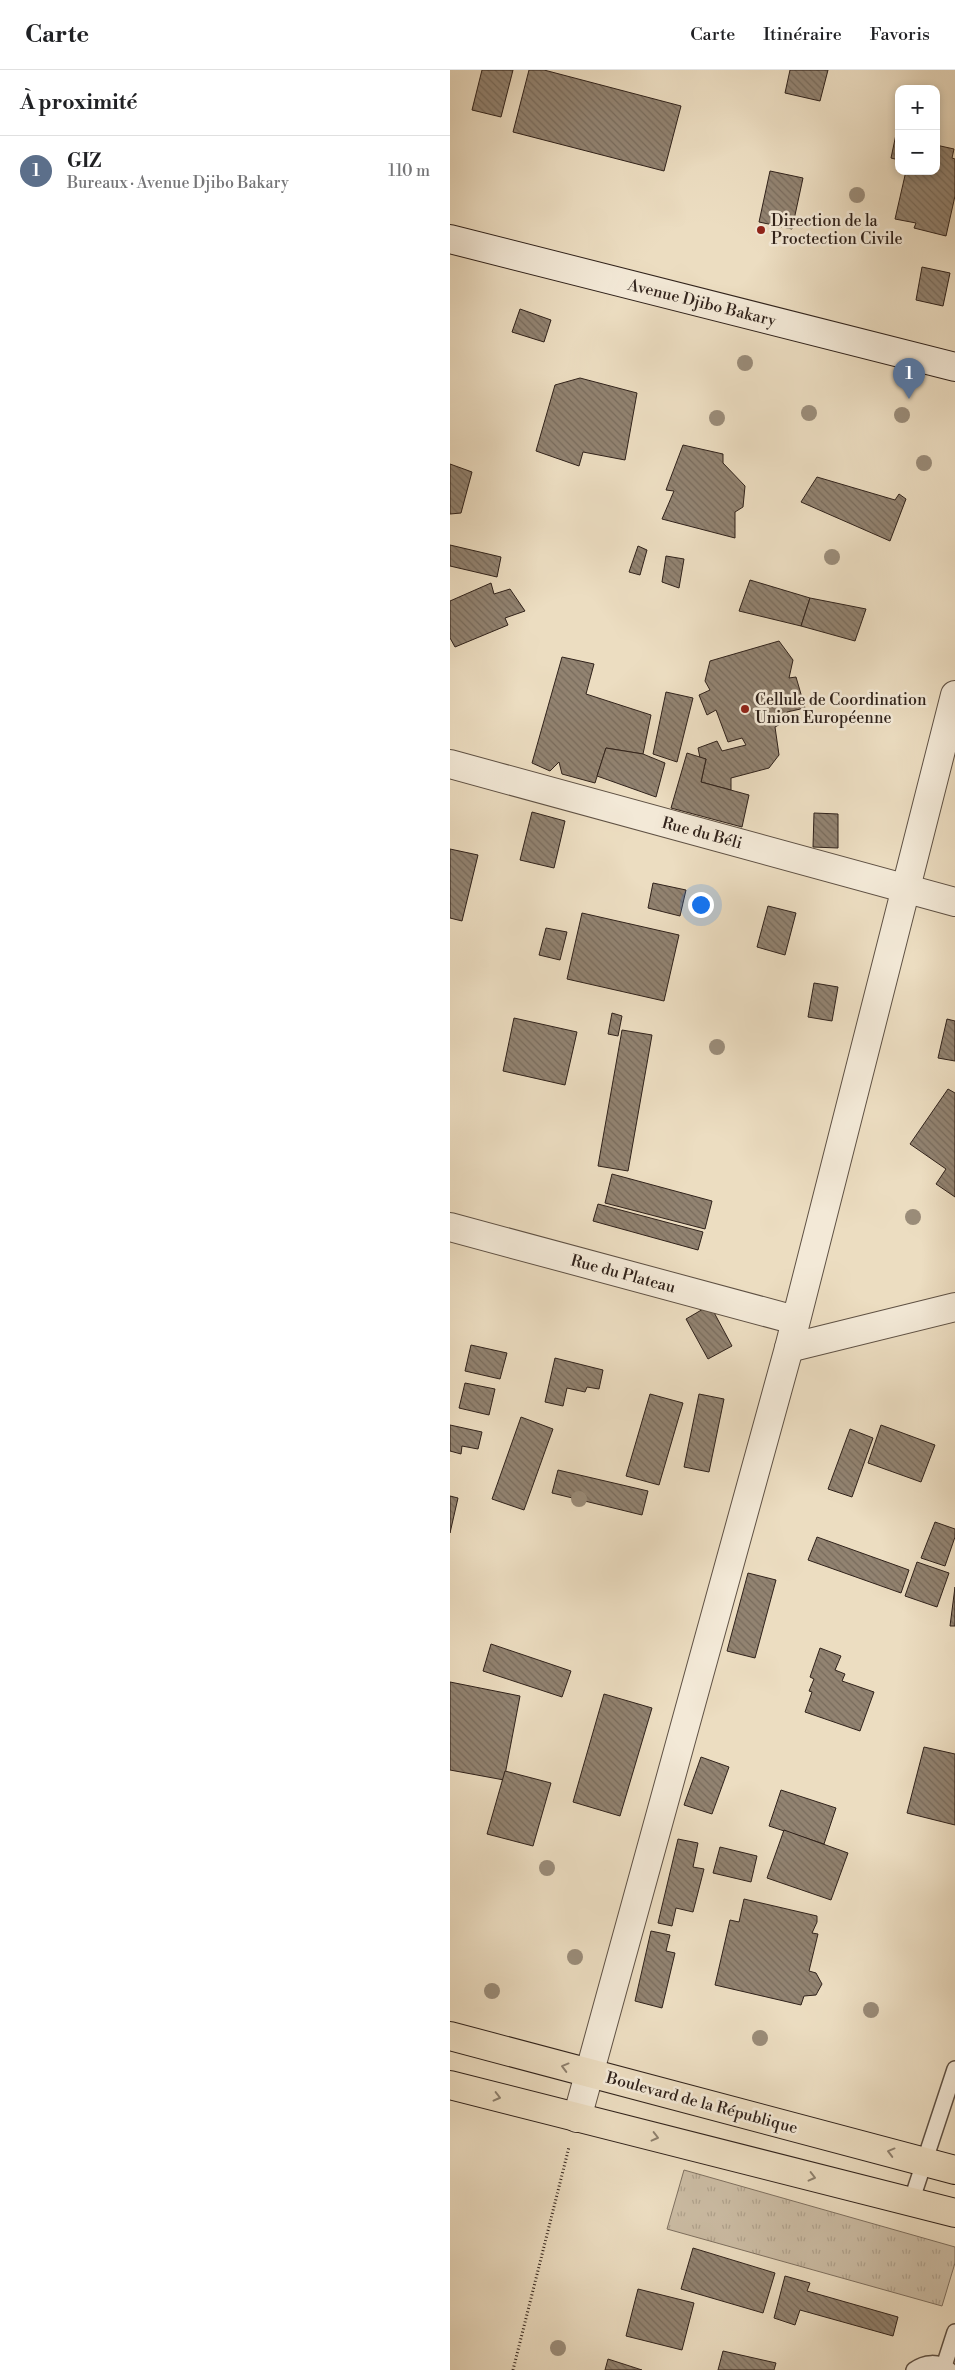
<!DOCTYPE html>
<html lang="fr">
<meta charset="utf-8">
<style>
:root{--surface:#fff;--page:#f6f6f6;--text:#202124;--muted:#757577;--line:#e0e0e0;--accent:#111827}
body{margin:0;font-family:"Libre Bodoni",serif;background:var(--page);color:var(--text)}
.controls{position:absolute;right:15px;top:15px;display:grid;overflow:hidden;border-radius:10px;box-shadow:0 2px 8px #0003}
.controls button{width:45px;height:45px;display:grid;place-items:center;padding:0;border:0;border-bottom:1px solid var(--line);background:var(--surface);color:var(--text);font:25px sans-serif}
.you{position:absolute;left:250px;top:834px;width:18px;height:18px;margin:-12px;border:4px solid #fff;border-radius:50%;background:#1a73e8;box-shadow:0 0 0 8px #1a73e833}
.badge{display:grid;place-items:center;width:32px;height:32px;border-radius:50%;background:var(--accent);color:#fff;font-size:16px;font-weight:700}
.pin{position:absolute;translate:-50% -41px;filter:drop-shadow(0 1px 2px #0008)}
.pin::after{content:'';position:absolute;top:26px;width:18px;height:15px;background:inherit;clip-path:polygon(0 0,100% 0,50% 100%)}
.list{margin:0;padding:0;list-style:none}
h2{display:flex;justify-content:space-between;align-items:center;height:65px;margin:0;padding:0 20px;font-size:21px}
h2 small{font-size:16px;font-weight:400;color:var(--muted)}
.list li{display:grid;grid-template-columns:32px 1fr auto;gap:15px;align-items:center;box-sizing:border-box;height:70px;padding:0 20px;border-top:1px solid var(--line)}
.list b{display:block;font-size:19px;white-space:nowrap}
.list p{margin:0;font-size:16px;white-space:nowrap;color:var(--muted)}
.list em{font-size:16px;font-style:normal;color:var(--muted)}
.map{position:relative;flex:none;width:505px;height:2300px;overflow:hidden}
header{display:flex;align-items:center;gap:30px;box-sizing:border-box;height:70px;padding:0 25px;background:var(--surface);border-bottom:1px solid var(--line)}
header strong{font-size:24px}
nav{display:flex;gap:28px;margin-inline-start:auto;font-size:18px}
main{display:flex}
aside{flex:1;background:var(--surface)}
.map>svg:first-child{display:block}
.grass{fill:url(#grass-tufts);stroke:#7e7060}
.building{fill:url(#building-back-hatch);stroke:#30221b}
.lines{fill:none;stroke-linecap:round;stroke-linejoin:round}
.lane-casing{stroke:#5f5144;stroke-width:18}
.street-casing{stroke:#5f5144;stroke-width:30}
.secondary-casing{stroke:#30221b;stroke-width:30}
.primary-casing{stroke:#30221b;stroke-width:30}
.path{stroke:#30221b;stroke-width:3;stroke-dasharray:1 2.5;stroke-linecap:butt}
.lane{stroke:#f3e9d7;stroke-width:15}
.street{stroke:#f3e9d7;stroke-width:28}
.secondary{stroke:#f3e9d7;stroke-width:28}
.primary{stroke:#ecddc1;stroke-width:28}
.tree{fill:#9a8c79}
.oneway{stroke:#8e806e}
.poi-dot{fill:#8f2418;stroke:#f3e9d7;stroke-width:2}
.labels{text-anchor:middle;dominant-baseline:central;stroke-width:5;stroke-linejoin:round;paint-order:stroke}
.poi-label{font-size:16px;fill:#30221b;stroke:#f3e9d7;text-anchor:start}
.street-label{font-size:16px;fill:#30221b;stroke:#f3e9d7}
</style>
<header>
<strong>Carte</strong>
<nav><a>Carte</a><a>Itinéraire</a><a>Favoris</a></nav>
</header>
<main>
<aside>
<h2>À proximité<small></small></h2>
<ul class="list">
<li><span class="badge" style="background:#5c6f8a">1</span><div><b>GIZ</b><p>Bureaux · Avenue Djibo Bakary</p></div><em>110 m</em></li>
</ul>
</aside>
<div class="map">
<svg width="505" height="2300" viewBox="0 0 505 2300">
<defs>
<pattern id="grass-tufts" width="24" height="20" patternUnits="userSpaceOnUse" patternTransform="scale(1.25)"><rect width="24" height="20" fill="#ccbda5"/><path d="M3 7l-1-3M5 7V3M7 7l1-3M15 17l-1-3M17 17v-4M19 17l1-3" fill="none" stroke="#b0a28d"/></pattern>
<pattern id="building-back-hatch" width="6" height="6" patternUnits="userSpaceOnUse" patternTransform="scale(1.25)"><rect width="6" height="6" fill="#928371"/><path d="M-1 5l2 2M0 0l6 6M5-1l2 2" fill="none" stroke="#786b5c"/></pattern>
</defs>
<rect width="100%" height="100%" fill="#ecddc1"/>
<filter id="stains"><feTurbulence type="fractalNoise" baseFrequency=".004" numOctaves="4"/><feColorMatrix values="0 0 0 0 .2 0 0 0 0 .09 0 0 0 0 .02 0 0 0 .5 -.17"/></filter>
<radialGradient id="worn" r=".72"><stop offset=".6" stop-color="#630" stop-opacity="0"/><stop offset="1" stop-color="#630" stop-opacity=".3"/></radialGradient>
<!-- grass -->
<path class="grass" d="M234,2100L505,2177V2193L492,2236L217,2159Z"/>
<!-- building -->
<g class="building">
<path d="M32,0H63L51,47L22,40Z"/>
<path d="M79,0H94L231,36L214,101L63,62Z"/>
<path d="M340,0H378L370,31L335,23Z"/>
<path d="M448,55L449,56V90L441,88Z"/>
<path d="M486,75L504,79L502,88L505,89V126L496,166L464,158L466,153L445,149L456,101H486Z"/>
<path d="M320,101L353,108L342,159L309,152Z"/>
<path d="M472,197L500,203L493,236L466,230Z"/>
<path d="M70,239L101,250L94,272L62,262Z"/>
<path d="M130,308L187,323L175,390L133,382L129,396L86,381L105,315Z"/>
<path d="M233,375L273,384V393L295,416L293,437L285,442V468L212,449L224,421L216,420Z"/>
<path d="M0,394L22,402L11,443L0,444Z"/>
<path d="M367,407L445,430L449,424L456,429L440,471L351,432Z"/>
<path d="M0,475L51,487L47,507L0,496Z"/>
<path d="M188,476L197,480L190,505L179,502Z"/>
<path d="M216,486L234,489L229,518L212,512Z"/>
<path d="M300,510L360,528L351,556L289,541Z"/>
<path d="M41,513L44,524L60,519L75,541L55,548L58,555L5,577L0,568V531Z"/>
<path d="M360,528L416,539L405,571L351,556Z"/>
<path d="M329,571L343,590L339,608L346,607L355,638L337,642L336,651L325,657L329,685L319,698L281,708V720L251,712L256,689L250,688L248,678L267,671L272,681L296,675L292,668L278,672L266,640L257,645L249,625L260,620L255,611L260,591Z"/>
<path d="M112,587L144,594L136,624L201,645L193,684L156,678L145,713L112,704L109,692L100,701L82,693Z"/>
<path d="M216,622L243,628L227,692L203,684Z"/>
<path d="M156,678L193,684L215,693L206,727L147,706Z"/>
<path d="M237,683L256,689L251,712L299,725L292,757L221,738Z"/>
<path d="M82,742L115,751L104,798L70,790Z"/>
<path d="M364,743L388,744V778L363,777Z"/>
<path d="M0,779L28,785L12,851L0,848Z"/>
<path d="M203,813L236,820L230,846L198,838Z"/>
<path d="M318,836L346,843L335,885L307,877Z"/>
<path d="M132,843L229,865L214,931L117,909Z"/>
<path d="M96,858L117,862L110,890L89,885Z"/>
<path d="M364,913L388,917L382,951L358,947Z"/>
<path d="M162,943L172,946L168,966L158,964Z"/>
<path d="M64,948L127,962L115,1015L53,1001Z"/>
<path d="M497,949L505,951V991L488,988Z"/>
<path d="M172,960L202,965L178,1101L148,1096Z"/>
<path d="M498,1019L505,1023V1127L486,1114L496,1099L460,1074Z"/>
<path d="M162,1104L262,1131L255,1159L155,1133Z"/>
<path d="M148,1134L253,1162L248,1180L143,1151Z"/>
<path d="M260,1235L282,1276L258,1289L236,1249Z"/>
<path d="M21,1275L57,1283L50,1309L15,1301Z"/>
<path d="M105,1288L153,1300L149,1319L137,1317L135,1322L117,1318L113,1336L95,1332Z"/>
<path d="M15,1313L45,1319L39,1345L9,1338Z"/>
<path d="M200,1324L233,1333L209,1415L176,1406Z"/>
<path d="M249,1324L274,1329L259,1402L234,1397Z"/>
<path d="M71,1347L103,1359L74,1440L42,1429Z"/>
<path d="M0,1355L32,1362L28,1379L12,1376L11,1384L0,1381Z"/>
<path d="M431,1355L485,1375L471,1412L418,1393Z"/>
<path d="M400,1359L423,1368L402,1427L378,1419Z"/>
<path d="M108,1400L198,1421L192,1445L102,1423Z"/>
<path d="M0,1426L8,1428L0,1463Z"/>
<path d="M485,1452L505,1459V1467L495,1496L471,1488Z"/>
<path d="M367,1467L459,1500L451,1523L358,1490Z"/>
<path d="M467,1492L499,1503L487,1537L455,1526Z"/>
<path d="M298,1503L326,1510L305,1588L277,1581Z"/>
<path d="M505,1517V1556H500Z"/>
<path d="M41,1574L121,1601L112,1627L33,1601Z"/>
<path d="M370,1578L391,1586L385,1600L395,1604L392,1611L424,1622L410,1661L355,1642L362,1622L359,1621L364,1609L360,1607Z"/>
<path d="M0,1612L70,1626L54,1710L0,1700Z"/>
<path d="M154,1624L202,1638L170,1746L123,1732Z"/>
<path d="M474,1677L505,1684V1755L457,1743Z"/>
<path d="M251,1687L279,1697L262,1744L234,1735Z"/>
<path d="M55,1701L101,1713L83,1776L37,1764Z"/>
<path d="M331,1720L386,1738L374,1774L319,1756Z"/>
<path d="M334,1760L398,1783L381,1830L317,1808Z"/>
<path d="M228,1769L248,1773L243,1797L254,1799L243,1842L226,1838L222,1856L208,1853Z"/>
<path d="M270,1777L307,1786L301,1812L263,1803Z"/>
<path d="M294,1829L367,1846V1852L362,1863L368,1864L359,1901L366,1903L372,1914L366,1925L354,1926L351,1935L265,1915L280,1850L289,1852Z"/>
<path d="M201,1861L220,1865L216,1881L225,1883L212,1938L185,1931Z"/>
<path d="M243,2178L325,2203L313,2243L231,2219Z"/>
<path d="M335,2206L360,2213L357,2221L448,2247L443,2266L350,2240L345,2255L324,2248Z"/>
<path d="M188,2219L244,2233L232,2280L176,2266Z"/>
<path d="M273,2281L326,2293L324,2300H268Z"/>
<path d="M158,2289L192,2300H155Z"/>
</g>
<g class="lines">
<!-- lane casing -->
<g class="lane-casing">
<g id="lane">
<path d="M461,2132L505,1999"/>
<path d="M494,2296L505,2262"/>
<path d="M464,2300C475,2292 488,2291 499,2300"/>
</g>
</g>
<!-- street casing -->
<g class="street-casing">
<g id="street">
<path d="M0,694L505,832"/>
<path d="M0,1157L345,1250"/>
<path d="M339,1278L505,1237"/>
<path d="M127,2048L339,1278L505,625"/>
</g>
</g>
<!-- secondary casing -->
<g class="secondary-casing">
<path id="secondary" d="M0,169L505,297"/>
</g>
<!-- primary casing -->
<g class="primary-casing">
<g id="primary">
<path d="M0,1966L505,2100"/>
<path d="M0,2015L505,2143"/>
</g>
</g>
<!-- path -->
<path class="path" d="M63,2300L119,2077"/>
<!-- lane -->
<use href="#lane" class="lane"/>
<!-- street -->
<use href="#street" class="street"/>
<!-- secondary -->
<use href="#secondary" class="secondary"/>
<!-- primary -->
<use href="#primary" class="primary"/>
</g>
<!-- trees -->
<g class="tree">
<circle cx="407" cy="125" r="8"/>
<circle cx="295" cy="293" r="8"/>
<circle cx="359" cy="343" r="8"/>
<circle cx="452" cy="345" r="8"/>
<circle cx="267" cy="348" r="8"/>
<circle cx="474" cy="393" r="8"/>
<circle cx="382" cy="487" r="8"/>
<circle cx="267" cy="977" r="8"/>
<circle cx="463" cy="1147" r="8"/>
<circle cx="129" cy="1429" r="8"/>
<circle cx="97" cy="1798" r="8"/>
<circle cx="125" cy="1887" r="8"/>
<circle cx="42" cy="1921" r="8"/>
<circle cx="421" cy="1940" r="8"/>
<circle cx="310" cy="1968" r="8"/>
<circle cx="108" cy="2278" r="8"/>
</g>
<!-- one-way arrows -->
<defs><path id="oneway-chevron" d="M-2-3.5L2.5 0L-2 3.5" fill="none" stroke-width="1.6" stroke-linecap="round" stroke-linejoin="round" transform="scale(1.25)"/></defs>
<g class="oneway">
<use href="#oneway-chevron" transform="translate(115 1997) rotate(-165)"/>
<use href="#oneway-chevron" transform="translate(47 2027) rotate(14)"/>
<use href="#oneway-chevron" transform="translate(205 2067) rotate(14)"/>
<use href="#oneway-chevron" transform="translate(441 2082) rotate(-165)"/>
<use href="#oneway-chevron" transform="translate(362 2107) rotate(14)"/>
</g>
<!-- markers -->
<g class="poi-dot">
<circle cx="311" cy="160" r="5"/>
<circle cx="295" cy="639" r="5"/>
</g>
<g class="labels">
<!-- poi labels -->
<g class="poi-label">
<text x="321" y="151">Direction de la<tspan x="321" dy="18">Proctection Civile</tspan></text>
<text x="305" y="630">Cellule de Coordination<tspan x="305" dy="18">Union Européenne</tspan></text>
</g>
<!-- street labels -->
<g class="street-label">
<text transform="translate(252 233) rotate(14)">Avenue Djibo Bakary</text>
<text transform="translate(252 763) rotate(15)">Rue du Béli</text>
<text transform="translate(173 1204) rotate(15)">Rue du Plateau</text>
<text transform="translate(252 2033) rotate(15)">Boulevard de la République</text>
</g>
</g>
<rect width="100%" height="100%" filter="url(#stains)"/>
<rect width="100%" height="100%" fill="url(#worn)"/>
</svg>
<div class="controls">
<button>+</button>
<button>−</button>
</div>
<div class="you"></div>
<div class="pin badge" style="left:459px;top:329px;background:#5c6f8a">1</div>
</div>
</main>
